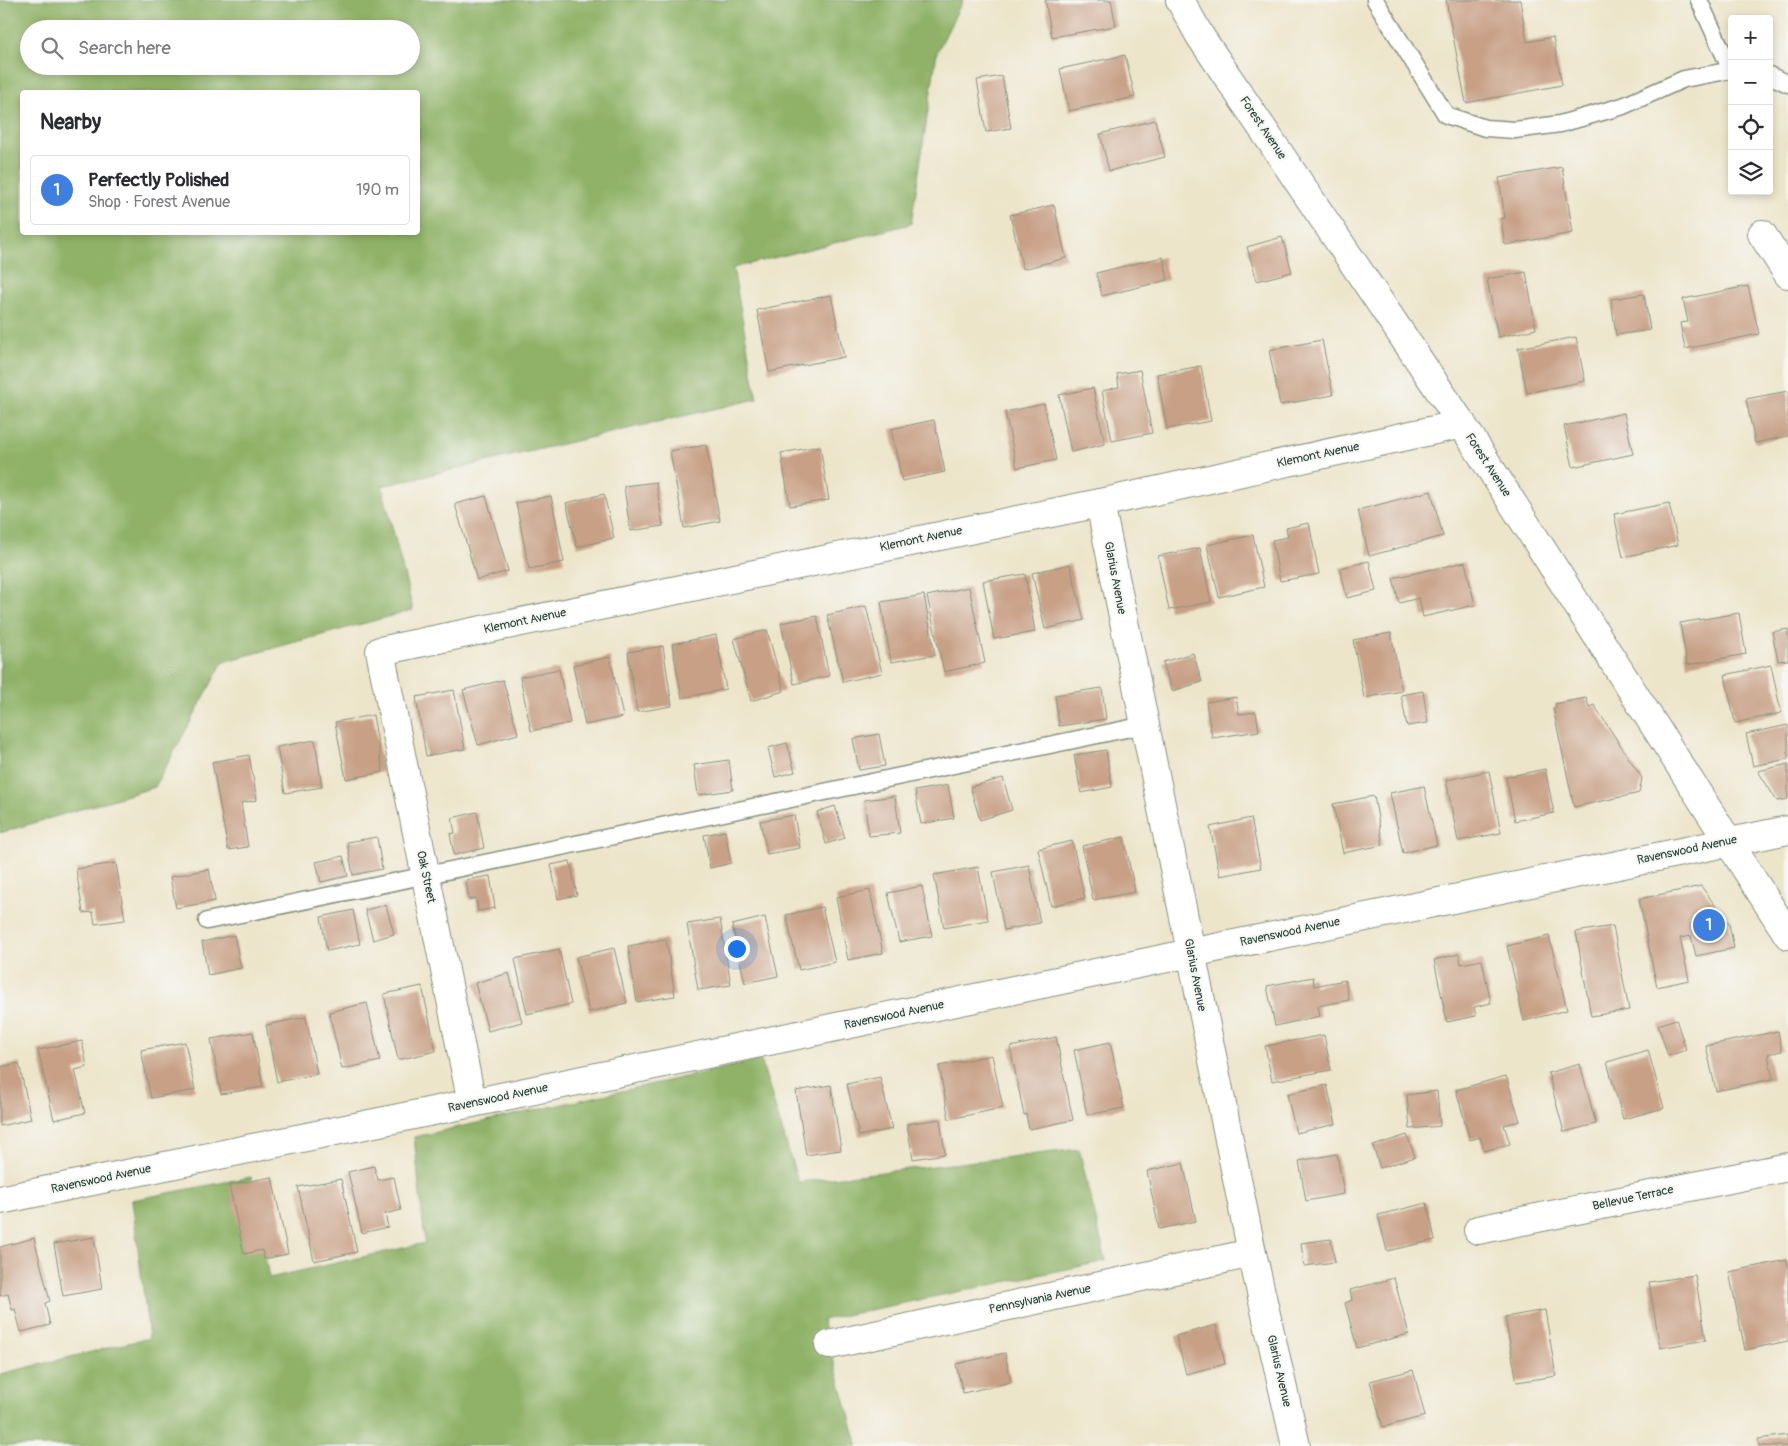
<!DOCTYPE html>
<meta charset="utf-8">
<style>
:root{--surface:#fff;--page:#f2f2f3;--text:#2b2b33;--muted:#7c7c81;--line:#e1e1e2;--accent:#b45309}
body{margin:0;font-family:Pangolin,sans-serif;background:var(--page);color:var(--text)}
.controls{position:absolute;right:15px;top:15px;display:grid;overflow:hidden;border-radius:5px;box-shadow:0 2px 8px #0003}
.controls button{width:45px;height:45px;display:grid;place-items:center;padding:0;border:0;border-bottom:1px solid var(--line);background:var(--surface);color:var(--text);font:25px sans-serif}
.you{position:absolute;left:736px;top:948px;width:18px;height:18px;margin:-12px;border:4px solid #fff;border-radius:50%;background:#1a73e8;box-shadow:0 0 0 8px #1a73e833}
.badge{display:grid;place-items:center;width:32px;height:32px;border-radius:50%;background:var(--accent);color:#fff;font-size:16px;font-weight:700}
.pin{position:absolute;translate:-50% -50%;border:2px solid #fff;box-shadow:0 1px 5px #0006}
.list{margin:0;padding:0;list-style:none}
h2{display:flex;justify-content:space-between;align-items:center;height:65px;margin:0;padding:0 20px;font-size:21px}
h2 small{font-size:16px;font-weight:400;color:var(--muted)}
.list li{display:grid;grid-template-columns:32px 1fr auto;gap:15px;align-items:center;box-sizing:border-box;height:70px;margin:0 10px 10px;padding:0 10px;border:1px solid var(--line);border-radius:5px}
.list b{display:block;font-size:19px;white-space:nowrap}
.list p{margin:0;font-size:16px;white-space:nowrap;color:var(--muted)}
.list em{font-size:16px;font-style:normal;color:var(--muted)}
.icon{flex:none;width:28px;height:28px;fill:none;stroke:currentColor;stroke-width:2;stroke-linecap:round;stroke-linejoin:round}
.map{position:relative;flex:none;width:1788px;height:1446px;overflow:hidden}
.search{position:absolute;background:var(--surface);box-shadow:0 2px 8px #0003;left:20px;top:20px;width:400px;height:55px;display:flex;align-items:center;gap:12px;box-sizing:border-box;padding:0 18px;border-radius:28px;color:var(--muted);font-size:19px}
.panel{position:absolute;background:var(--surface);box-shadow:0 2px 8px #0003;left:20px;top:90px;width:400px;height:145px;border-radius:5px}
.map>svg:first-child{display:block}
.forest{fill:#90b267;stroke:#58784e;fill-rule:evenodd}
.building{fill:#c8a086}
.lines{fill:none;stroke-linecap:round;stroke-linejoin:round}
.lane-casing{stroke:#86917f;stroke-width:19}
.street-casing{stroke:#86917f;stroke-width:30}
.lane{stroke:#fff;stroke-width:16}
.street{stroke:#fff;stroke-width:28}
.labels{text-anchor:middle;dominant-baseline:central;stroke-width:4;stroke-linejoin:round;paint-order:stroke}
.street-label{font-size:12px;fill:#1f3d34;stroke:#f6f6f2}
</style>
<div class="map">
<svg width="1788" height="1446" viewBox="0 0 1788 1446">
<rect width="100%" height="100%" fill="#f6f6f2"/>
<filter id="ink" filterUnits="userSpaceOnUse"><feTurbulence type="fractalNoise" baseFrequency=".02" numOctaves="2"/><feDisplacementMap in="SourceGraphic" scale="10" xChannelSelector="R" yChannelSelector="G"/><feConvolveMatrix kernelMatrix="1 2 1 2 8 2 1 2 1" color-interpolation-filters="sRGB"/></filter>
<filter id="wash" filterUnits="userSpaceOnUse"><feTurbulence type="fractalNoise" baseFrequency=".0096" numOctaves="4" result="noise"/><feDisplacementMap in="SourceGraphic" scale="20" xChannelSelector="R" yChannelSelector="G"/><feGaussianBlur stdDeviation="1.12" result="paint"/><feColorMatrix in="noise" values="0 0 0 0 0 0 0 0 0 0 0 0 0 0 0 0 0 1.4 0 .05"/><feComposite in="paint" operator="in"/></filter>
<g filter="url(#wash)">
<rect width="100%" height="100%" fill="#ede5ca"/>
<!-- forest -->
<g class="forest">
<path d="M0,0H963L937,52L911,224L733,268L757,399L382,486L413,610L223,662L155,787L0,833ZM29,29H411V66H29ZM22,92H418V232H22Z"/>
<path d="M761,1060L798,1182L1079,1149L1106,1261L822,1320L858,1446H0V1374L149,1338L132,1200L251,1177L269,1278L425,1243L414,1137Z"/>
</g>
<g id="blocks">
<!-- building -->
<g class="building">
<path d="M1045,0H1111L1116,26L1052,37Z"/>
<path d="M1446,0H1520L1527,42L1553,37L1562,85L1466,103Z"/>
<path d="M1125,55L1135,97L1069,111L1060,69Z"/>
<path d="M1002,76L1011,128L986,132L977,80Z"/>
<path d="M1155,120L1165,157L1109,171L1100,134Z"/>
<path d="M1562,167L1573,233L1505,245L1501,218H1505L1499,178Z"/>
<path d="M1054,205L1066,258L1023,269L1010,215Z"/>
<path d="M1282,237L1292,272L1257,281L1247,247Z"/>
<path d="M1163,257L1168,280L1102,296L1096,273Z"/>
<path d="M1526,272L1536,329L1498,337L1487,279Z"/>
<path d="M1748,286L1759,334L1685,349L1680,323L1688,322L1683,299Z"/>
<path d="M1644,294L1650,330L1616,335L1611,299Z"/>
<path d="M831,295L844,357L769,372L757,310Z"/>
<path d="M1576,337L1585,381L1527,393L1518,348Z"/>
<path d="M1322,340L1333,395L1280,405L1269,350Z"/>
<path d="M1201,366L1211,421L1167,429L1157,374Z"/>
<path d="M1140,370L1152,433L1112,441L1102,391L1119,387L1117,374Z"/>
<path d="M1093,388L1105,444L1071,452L1059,395Z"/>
<path d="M1788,391V436L1755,443L1746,399Z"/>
<path d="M1044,404L1056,460L1017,468L1005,412Z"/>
<path d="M1624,413L1633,454L1573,467L1564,426Z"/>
<path d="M934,420L945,472L902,481L891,429Z"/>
<path d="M706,445L720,521L684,528L670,451Z"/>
<path d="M820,446L829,500L790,506L781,453Z"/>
<path d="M656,482L663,526L630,531L624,486Z"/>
<path d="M1431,491L1443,536L1369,556L1358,510Z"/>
<path d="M604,494L614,538L577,547L566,503Z"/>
<path d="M486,496L508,571L477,580L455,504Z"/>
<path d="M551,496L564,562L529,569L516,503Z"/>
<path d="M1669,503L1678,545L1623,557L1614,514Z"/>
<path d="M1309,523L1319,574L1280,581L1272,540L1288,537L1286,528Z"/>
<path d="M1253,535L1264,587L1219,597L1207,545Z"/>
<path d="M1200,548L1211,602L1169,610L1158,556Z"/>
<path d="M1369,561L1376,591L1347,598L1340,568Z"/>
<path d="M1465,562L1475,605L1423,617L1419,598L1399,603L1393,578Z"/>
<path d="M1070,564L1084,620L1045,629L1032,573Z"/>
<path d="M1025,574L1035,632L994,639L983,581Z"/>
<path d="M969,587L985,663L944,672L927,596Z"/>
<path d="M924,595L935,655L891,662L881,602Z"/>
<path d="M866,606L882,673L843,682L827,615Z"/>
<path d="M1739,613L1746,654L1687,665L1680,623Z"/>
<path d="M817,616L829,676L794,684L781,623Z"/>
<path d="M1788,629V660L1778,661L1772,632Z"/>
<path d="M767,630L784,691L751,701L734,639Z"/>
<path d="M1391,633L1402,691L1364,698L1353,640Z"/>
<path d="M716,635L726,689L682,698L672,644Z"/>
<path d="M663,646L672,706L637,712L628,652Z"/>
<path d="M1193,653L1202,682L1172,691L1163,662Z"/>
<path d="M610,657L623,717L585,725L573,665Z"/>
<path d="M1771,665L1781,713L1735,723L1725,675Z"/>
<path d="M559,669L570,723L531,731L520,677Z"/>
<path d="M503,680L518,734L478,745L463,690Z"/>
<path d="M1102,688L1106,719L1059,726L1055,695Z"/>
<path d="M454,690L465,749L426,756L416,697Z"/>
<path d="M1423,691L1428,723L1407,726L1401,695Z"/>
<path d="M1236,697L1239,714L1256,712L1259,731L1212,738L1206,702Z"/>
<path d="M1586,698L1589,707L1594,705L1642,778L1639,793L1635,794L1574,807L1553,708H1556L1555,704Z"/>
<path d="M373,715L383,772L346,779L335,722Z"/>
<path d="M1788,725V759L1753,766L1746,734Z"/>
<path d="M879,734L885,766L859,770L853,739Z"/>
<path d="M315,740L322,787L285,793L277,747Z"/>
<path d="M787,743L795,772L775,777L768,748Z"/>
<path d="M1106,750L1112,787L1081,793L1074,755Z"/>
<path d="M249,755L257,800L241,803L248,847L228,850L212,762Z"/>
<path d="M729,760L733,790L698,795L694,765Z"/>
<path d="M1788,764V799L1777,801L1758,771Z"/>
<path d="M1545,769L1554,813L1515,821L1506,777Z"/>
<path d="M1489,771L1501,833L1458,841L1446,780Z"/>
<path d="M1003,778L1012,810L980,820L970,787Z"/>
<path d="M948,785L954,818L921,824L915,791Z"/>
<path d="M1424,786L1437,845L1403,853L1390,793Z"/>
<path d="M895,796L900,833L869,836L864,800Z"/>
<path d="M1374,796L1383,845L1343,853L1333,804Z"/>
<path d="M835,806L845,838L826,844L817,812Z"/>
<path d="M477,812L484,848L454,855L450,834L455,833L452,818Z"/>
<path d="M794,815L800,848L767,854L760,821Z"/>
<path d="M1251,818L1261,868L1220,876L1210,827Z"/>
<path d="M725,831L731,863L710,868L704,835Z"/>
<path d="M377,837L382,869L353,875L347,842Z"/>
<path d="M1124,837L1135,892L1093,900L1082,846Z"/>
<path d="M1072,841L1085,898L1051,906L1038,849Z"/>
<path d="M343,856L348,876L321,882L316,862Z"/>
<path d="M570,861L577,895L558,899L551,865Z"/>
<path d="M116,863L125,920L95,924L93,912L83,913L76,869Z"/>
<path d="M1029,865L1040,923L1004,930L993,872Z"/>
<path d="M978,867L988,920L944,928L934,875Z"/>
<path d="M209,869L215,901L176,908L170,877Z"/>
<path d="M490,876L495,908L478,911L476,898L469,900L466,880Z"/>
<path d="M922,886L932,936L899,942L888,893Z"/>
<path d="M1701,886L1729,924L1734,948L1696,956L1691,936L1680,938L1689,980L1657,987L1639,899Z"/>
<path d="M870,890L883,953L848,960L836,897Z"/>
<path d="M386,905L394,934L373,940L365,910Z"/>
<path d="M822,907L835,962L799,970L786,915Z"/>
<path d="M353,910L360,944L327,951L321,917Z"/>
<path d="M765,917L778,976L745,983L732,925Z"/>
<path d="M720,919L731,985L698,990L687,924Z"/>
<path d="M1613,926L1629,1010L1591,1016L1576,932Z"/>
<path d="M234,935L241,968L208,975L202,942Z"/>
<path d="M1549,936L1567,1010L1524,1021L1507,946Z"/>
<path d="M666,939L675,996L637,1002L628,946Z"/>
<path d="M614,948L627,1003L589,1012L576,957Z"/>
<path d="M559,949L571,1004L527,1014L515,959Z"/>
<path d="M1459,954L1461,964L1482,960L1491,1003L1474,1007L1476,1016L1447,1022L1434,960Z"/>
<path d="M509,973L522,1022L488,1031L475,983Z"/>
<path d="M1313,977L1314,986L1345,980L1349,1000L1318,1006L1320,1016L1275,1026L1267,986Z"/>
<path d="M422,986L436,1051L398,1060L384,994Z"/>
<path d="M367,1003L380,1061L342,1069L329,1012Z"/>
<path d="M306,1017L317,1074L277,1082L266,1025Z"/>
<path d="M1676,1019L1686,1050L1668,1056L1658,1025Z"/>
<path d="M1778,1031L1782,1051L1768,1054L1773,1079L1716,1091L1706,1046Z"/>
<path d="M253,1032L263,1087L221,1094L211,1039Z"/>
<path d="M1324,1035L1331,1070L1272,1081L1265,1046Z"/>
<path d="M1056,1037L1073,1120L1029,1129L1026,1114L1024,1115L1010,1047Z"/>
<path d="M82,1041L87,1067L75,1070L85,1113L54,1120L38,1050Z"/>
<path d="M185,1042L195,1090L151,1098L141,1050Z"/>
<path d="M1110,1042L1124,1108L1087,1115L1074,1050Z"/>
<path d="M1648,1050L1664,1108L1623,1119L1607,1062Z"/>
<path d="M992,1055L1003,1108L949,1119L939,1066Z"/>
<path d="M19,1063L31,1119L0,1126V1067Z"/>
<path d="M1580,1064L1596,1124L1564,1132L1548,1073Z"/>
<path d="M1506,1076L1520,1121L1504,1125L1510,1144L1484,1151L1480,1137L1470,1140L1456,1090Z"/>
<path d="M880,1077L892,1129L859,1136L847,1084Z"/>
<path d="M831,1085L841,1150L806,1155L796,1091Z"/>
<path d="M1327,1085L1336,1124L1296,1133L1287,1094Z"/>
<path d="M1437,1091L1440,1126L1410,1129L1407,1095Z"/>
<path d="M940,1119L945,1154L913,1159L907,1124Z"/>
<path d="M1407,1135L1415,1157L1380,1168L1373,1146Z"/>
<path d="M1337,1154L1344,1194L1306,1201L1299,1161Z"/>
<path d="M1183,1163L1196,1221L1159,1229L1147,1171Z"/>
<path d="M374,1166L378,1180L394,1177L401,1210L385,1214L388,1227L362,1233L348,1172Z"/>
<path d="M272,1177L288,1254L264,1259L262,1250L244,1254L229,1185Z"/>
<path d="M341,1179L357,1252L314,1261L298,1187Z"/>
<path d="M1427,1203L1435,1240L1387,1251L1378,1215Z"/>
<path d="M94,1237L102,1289L63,1296L54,1244Z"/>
<path d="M34,1238L50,1301L45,1303L50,1325L21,1332L15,1309L12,1310L8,1294L0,1296V1247Z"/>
<path d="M1331,1239L1335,1262L1304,1266L1301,1243Z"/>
<path d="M1787,1260L1788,1267V1341L1745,1350L1729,1272Z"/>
<path d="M1695,1275L1706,1340L1660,1348L1649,1282Z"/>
<path d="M1394,1278L1409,1334L1357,1348L1345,1303L1352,1300L1350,1290Z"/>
<path d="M1545,1310L1556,1376L1517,1382L1505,1317Z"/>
<path d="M1216,1325L1225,1364L1186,1374L1176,1336Z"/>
<path d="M1005,1353L1011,1382L963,1393L956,1364Z"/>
<path d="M1413,1370L1425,1416L1383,1427L1370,1381Z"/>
<path d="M1788,1435V1446H1759L1758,1439Z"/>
</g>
</g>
</g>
<g filter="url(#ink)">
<use href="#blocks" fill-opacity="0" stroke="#86917f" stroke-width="1"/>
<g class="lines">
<!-- lane casing -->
<g class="lane-casing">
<g id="lane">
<path d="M1375,0L1446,115L1485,128L1515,130L1560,124L1623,106L1684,79L1732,70"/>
<path d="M1699,0L1731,70"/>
<path d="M1769,75L1788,84"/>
<path d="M207,921L1145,725"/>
</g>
</g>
<!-- street casing -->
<g class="street-casing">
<g id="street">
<path d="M1180,0L1200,36L1462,424L1788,935"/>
<path d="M1762,234L1788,274"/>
<path d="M1100,503L1252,1253L1296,1446"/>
<path d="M472,1103L380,651L1100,503L1462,424"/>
<path d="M0,1200L472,1103L1191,953L1788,830"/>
<path d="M1478,1230L1788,1167"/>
<path d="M829,1345L1252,1253"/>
</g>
</g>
<!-- lane -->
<use href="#lane" class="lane"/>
<!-- street -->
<use href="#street" class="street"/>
</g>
</g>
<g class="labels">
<!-- street labels -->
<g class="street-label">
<text transform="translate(1263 128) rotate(56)">Forest Avenue</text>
<text transform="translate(1318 455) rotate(-12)">Klemont Avenue</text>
<text transform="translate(1488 465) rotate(57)">Forest Avenue</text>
<text transform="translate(921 539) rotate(-12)">Klemont Avenue</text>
<text transform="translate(1115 578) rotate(79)">Glarius Avenue</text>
<text transform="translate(525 621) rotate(-12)">Klemont Avenue</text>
<text transform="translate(1687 850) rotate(-12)">Ravenswood Avenue</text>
<text transform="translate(426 877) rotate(78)">Oak Street</text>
<text transform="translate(1290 932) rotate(-12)">Ravenswood Avenue</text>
<text transform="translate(1195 975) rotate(79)">Glarius Avenue</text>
<text transform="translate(894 1015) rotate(-12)">Ravenswood Avenue</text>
<text transform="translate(498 1098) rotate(-12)">Ravenswood Avenue</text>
<text transform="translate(101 1179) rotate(-12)">Ravenswood Avenue</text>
<text transform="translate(1633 1198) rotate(-12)">Bellevue Terrace</text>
<text transform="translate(1040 1299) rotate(-12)">Pennsylvania Avenue</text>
<text transform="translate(1279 1371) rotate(77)">Glarius Avenue</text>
</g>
</g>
</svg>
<div class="controls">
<button>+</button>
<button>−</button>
<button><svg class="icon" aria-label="locate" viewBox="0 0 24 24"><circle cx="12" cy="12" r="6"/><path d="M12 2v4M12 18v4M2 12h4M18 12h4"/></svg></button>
<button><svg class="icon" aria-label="layers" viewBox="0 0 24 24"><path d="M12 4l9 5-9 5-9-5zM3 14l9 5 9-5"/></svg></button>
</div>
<div class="you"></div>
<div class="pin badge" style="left:1709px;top:925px;background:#3f7fe0">1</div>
<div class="search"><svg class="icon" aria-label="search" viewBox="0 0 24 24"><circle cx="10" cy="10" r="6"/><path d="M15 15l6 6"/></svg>Search here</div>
<section class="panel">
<h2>Nearby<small></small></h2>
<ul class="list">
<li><span class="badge" style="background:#3f7fe0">1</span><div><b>Perfectly Polished</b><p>Shop · Forest Avenue</p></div><em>190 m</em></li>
</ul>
</section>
</div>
